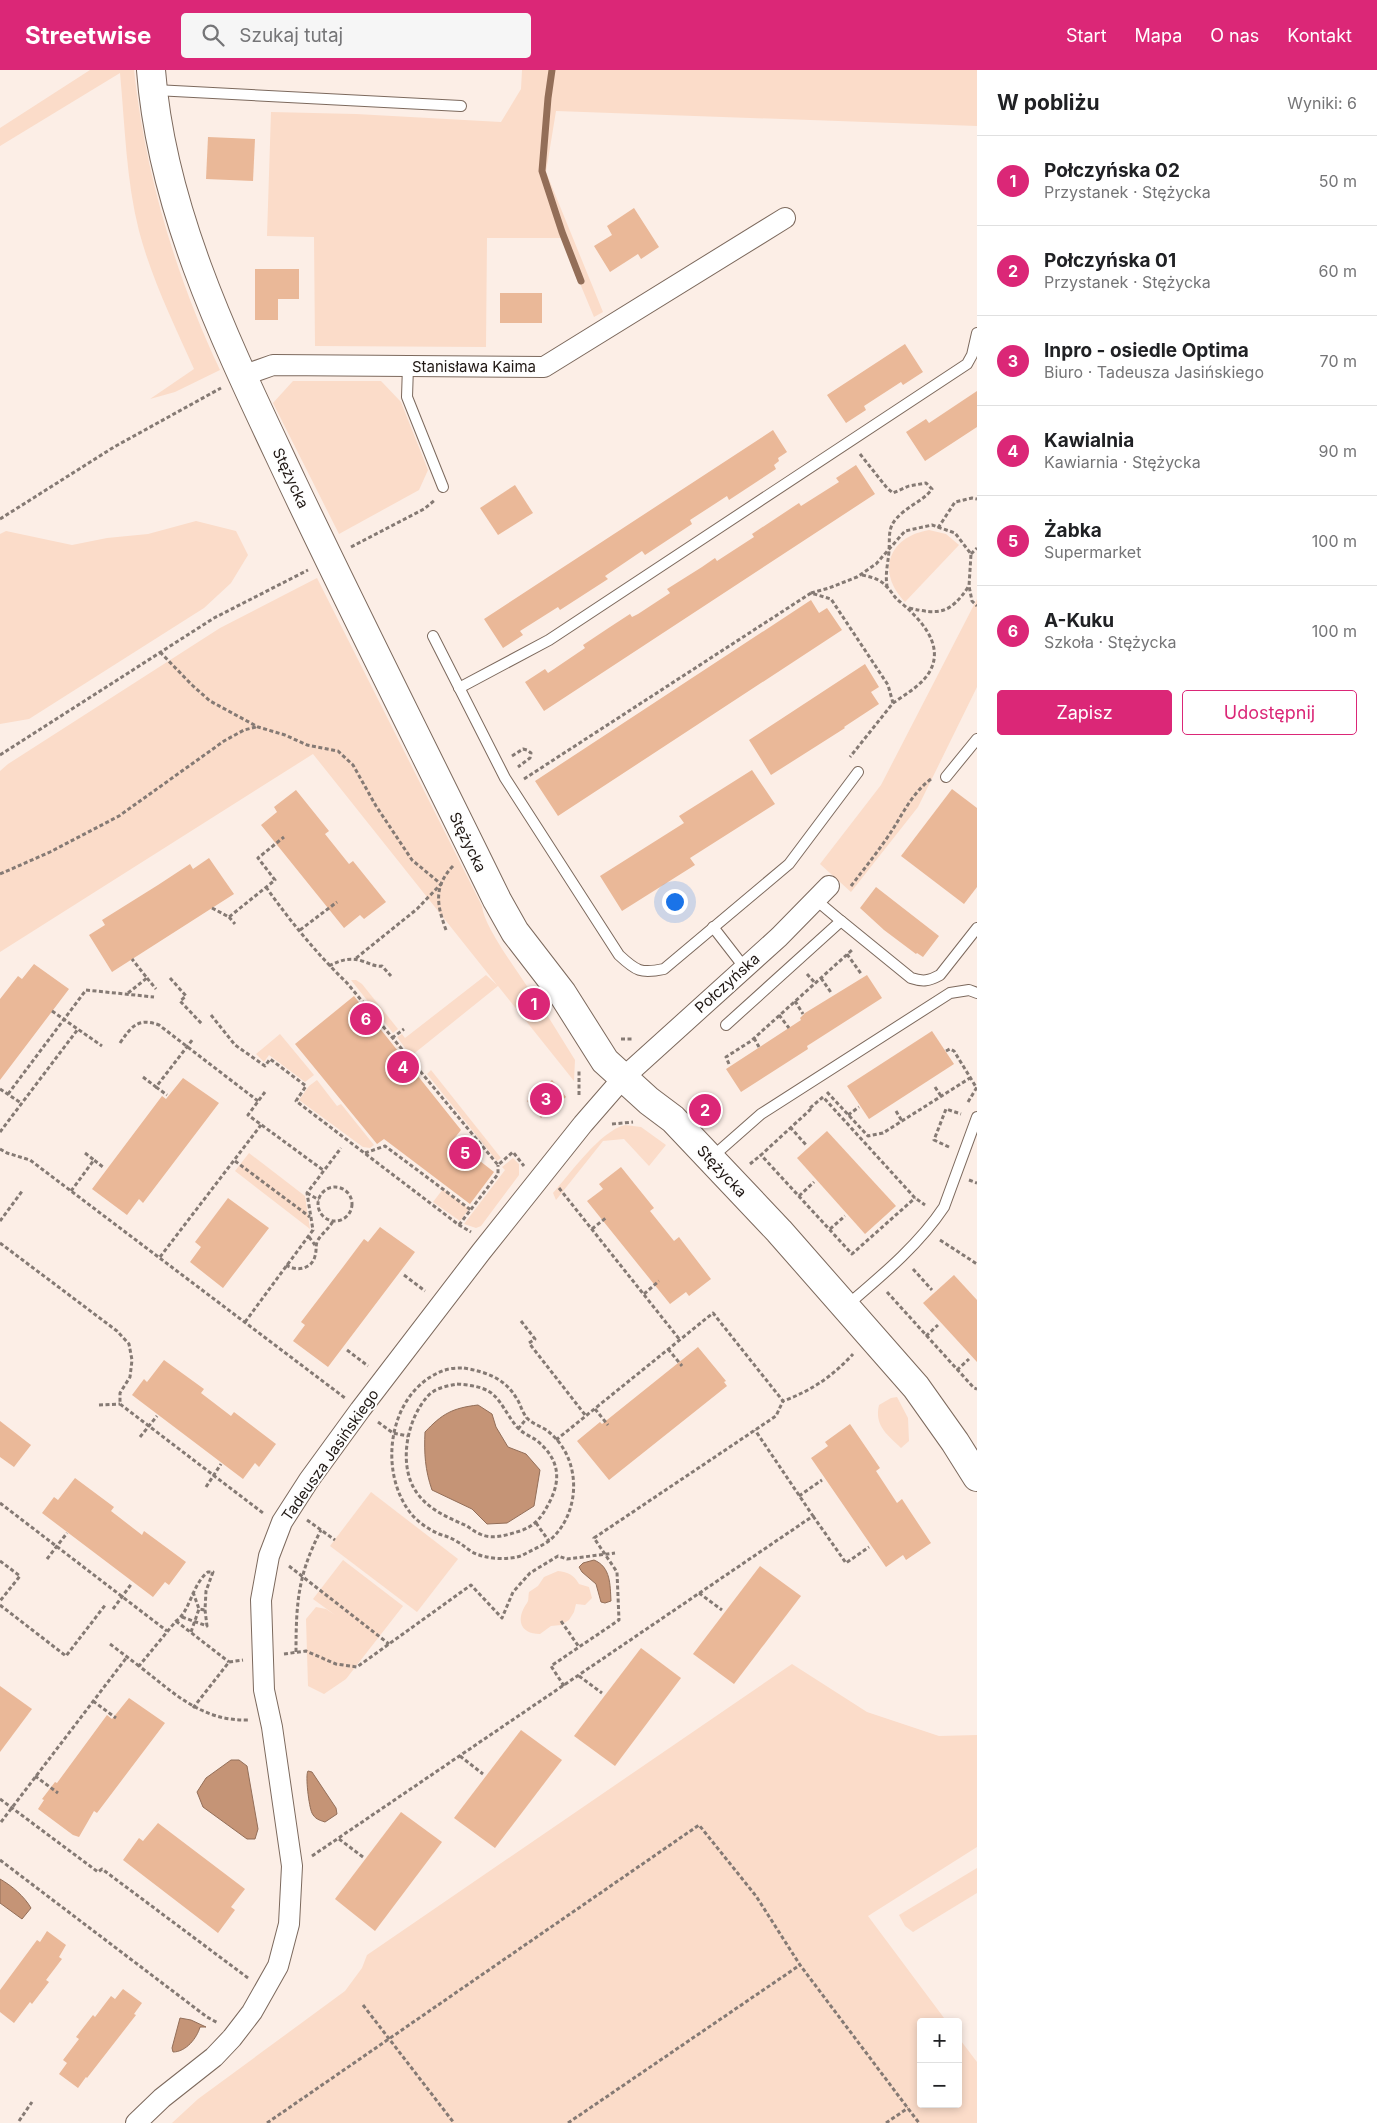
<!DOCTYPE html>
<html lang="pl">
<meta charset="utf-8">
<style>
:root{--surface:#fff;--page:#f6f6f6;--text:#202124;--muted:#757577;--line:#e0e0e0;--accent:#db2777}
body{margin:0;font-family:Inter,sans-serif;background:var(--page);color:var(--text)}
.controls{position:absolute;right:15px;bottom:15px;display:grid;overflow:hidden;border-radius:5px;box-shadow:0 2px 8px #0003}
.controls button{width:45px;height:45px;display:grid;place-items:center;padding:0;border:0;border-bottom:1px solid var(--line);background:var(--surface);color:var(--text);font:25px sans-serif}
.you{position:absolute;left:674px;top:831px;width:18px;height:18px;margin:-12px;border:4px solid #fff;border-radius:50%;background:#1a73e8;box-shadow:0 0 0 8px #1a73e833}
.badge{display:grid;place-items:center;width:32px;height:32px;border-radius:50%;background:var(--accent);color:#fff;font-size:16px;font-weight:700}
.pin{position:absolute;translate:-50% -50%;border:2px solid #fff;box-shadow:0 1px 5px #0006}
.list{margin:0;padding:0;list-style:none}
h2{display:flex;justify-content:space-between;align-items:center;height:65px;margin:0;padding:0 20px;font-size:21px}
h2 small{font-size:16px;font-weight:400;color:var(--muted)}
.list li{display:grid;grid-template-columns:32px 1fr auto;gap:15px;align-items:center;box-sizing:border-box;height:90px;padding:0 20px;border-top:1px solid var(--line)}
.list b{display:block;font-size:19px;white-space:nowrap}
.list p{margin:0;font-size:16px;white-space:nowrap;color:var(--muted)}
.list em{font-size:16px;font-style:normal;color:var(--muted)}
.actions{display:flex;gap:10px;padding:15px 20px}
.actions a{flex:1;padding:11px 0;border:1px solid var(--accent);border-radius:5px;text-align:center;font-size:18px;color:var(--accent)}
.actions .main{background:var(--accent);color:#fff}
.icon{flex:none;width:28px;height:28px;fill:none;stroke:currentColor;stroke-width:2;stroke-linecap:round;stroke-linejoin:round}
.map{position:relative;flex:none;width:977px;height:2053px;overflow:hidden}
header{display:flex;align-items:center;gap:30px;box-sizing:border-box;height:70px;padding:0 25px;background:var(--accent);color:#fff}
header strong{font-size:24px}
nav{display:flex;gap:28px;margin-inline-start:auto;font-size:18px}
.search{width:350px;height:45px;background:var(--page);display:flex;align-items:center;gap:12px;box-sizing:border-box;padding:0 18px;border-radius:5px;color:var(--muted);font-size:19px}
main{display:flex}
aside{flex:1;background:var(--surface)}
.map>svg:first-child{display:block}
.green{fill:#fbdcc9}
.water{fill:#c59476;stroke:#936e58}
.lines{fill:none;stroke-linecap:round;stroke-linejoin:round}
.stream{stroke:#936e58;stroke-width:7}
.building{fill:#eab898}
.lane-casing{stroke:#7c695d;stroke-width:12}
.street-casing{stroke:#7c695d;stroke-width:22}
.secondary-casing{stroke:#7c695d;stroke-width:30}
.path{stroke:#857a74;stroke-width:3;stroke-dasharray:4 2.5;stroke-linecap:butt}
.lane{stroke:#fff;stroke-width:10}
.street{stroke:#fff;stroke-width:20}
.secondary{stroke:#fff;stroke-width:28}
.labels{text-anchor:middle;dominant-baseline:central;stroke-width:4;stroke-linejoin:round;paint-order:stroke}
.street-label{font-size:15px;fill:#1e1612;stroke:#fefefe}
</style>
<header>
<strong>Streetwise</strong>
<div class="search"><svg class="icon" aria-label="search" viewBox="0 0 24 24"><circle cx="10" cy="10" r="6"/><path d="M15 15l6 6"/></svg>Szukaj tutaj</div>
<nav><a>Start</a><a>Mapa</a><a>O nas</a><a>Kontakt</a></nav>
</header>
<main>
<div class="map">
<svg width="977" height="2053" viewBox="0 0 977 2053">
<rect width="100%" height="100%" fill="#fceee6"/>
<!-- green -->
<g class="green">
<path d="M90,0H134C145,103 176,207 220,300L175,322L150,329L194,299C174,254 152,210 139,161C126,110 125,56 120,3L0,76V58Z"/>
<path d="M522,0H977V56L556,41L546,102L603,242L594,247L561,168H487L486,277L315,276L314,167L267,166L271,42L356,44L501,52L521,19Z"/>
<path d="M293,311H381L401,332L428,400L419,420L339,464L273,333Z"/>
<path d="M196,451L236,461L248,485L231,513L204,538L29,649L0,654V464L6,461L72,475L107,468L148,464Z"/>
<path d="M929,460L946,464L959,475L905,532C876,502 888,467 929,460Z"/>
<path d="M317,508L482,836C484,858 522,907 535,928L529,932L538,943L544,940L575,990L574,1011L498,916L411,986L397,967L402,964L405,968L486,905L497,915L313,684L0,882V701L8,694L220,558Z"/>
<path d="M977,529V617L918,737L851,822L820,794L881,715Z"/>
<path d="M351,910H356L362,914L398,959L393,963Z"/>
<path d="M280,964L314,1005L305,1012L269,985L264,992L256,984Z"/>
<path d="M431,1000L501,1088L497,1091L427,1004Z"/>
<path d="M317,1010L337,1036L341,1034L374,1075L370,1078L363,1077L299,1030L309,1016Z"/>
<path d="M625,1055L641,1057L666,1075L649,1096L624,1069L603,1071L556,1130L553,1123C570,1104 600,1061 625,1055Z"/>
<path d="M249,1083L305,1126L310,1159L235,1101Z"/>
<path d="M513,1088L519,1094V1105L481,1156L476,1158L464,1154L505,1100L502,1097Z"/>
<path d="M443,1119L469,1139L460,1151L433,1132Z"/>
<path d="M897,1327L908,1348L909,1371L901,1378C888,1365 874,1356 879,1335L891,1328Z"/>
<path d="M371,1422L458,1489L417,1542L330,1476Z"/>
<path d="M343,1490L403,1536L346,1609L324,1624L308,1616L306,1549L316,1537L326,1539L335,1545L313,1529Z"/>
<path d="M558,1501C568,1502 574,1505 579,1514L589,1517L592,1528L585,1535L576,1534L574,1542L569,1550L561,1555L551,1556L540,1564C519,1564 516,1548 527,1533C529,1531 528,1526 529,1522L538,1516L544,1507Z"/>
<path d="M792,1594L867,1642L939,1666L977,1665V1777L868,1846L947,1952H921V2034H958V1967L977,1992V2053H172L198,2029L345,1921L362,1898L367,1885Z"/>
<path d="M977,1798V1823L913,1862L905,1856L899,1845Z"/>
</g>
<!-- water -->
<g class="water">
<path d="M478,1335L492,1344L496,1357L508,1377L526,1384L540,1400L534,1436L507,1453L487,1454L472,1439L432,1420C425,1400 424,1383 425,1362C442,1344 452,1338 478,1335Z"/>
<path d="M594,1490C611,1497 610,1515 611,1531L605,1533L601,1532L596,1514L582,1502L579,1497L583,1493Z"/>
<path d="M231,1690H239L247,1696L258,1759L255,1769H247L203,1737L197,1722L206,1708Z"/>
<path d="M308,1701L312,1702L336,1738L337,1744L325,1752C319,1750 315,1749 312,1743C309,1737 305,1705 308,1701Z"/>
<path d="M0,1809C12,1816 24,1826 31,1838L22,1849L0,1833Z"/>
<path d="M180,1948L191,1950L206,1957H200C197,1968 186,1982 173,1982L172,1978Z"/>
</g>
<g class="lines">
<!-- stream -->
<path class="stream" d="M552,0L548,28L542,101L562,162L581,211"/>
</g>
<!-- building -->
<g class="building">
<path d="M208,67L255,69L253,111L206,109Z"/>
<path d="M634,138L659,177L641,189L638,184L610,202L594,176L612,165L607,156Z"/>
<path d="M255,199H299V229H278V250H255Z"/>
<rect x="500" y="223" width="42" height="30"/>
<path d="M905,274L923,302L903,315L901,312L864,336L866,340L846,353L827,325Z"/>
<path d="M977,321V357L925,391L906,362L926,349L929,353Z"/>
<path d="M773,360L787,382L778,388L779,391L774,395L776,399L729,430L727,426L707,439L690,450L692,454L645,485L642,481L636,485L605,506L608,509L560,540L558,537L520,561L523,565L503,578L484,549Z"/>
<path d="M856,395L875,424L544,641L525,612L545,599L548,603L554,599L585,578L583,575L610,557L630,544L632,547L638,544L670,523L667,519L702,497L715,488L717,491L754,467L752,464L799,433L801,436L839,412L836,408Z"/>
<path d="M515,415L533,443L498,465L480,438Z"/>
<path d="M811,530L819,543L827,538L842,560L558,746L535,711Z"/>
<path d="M865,594L879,617L871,622L879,634L844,657L845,658L771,705L749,670Z"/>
<path d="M752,700L775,734L690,788L695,795L622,841L600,806L684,753L679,746Z"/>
<path d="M952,719L977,738V817L964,834L901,786Z"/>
<path d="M296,720L329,761L325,764L349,794L353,791L386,832L364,849L360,845L344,858L261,755L277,742L274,737Z"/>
<path d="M209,788L234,824L112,902L89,865L105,855L102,850L158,815L190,794L193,799Z"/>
<path d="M876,817L939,866L923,887L917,883L916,884L884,860L860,838Z"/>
<path d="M34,894L69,919L0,1010V929L18,906L22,909Z"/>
<path d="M867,905L882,928L807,976L808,979L741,1022L726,999L801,950L800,948L805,943Z"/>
<path d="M354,926L461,1060L453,1070L494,1102L470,1134L384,1069L377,1074L295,974Z"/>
<path d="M932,961L954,994L869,1049L847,1016Z"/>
<path d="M183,1008L219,1033L143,1133L139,1129L127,1145L92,1119L162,1026L166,1029Z"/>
<path d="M552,1010L566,1027L541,1048L527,1031Z"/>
<path d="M827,1061L896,1136L865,1164L797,1088Z"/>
<path d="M621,1097L654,1138L650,1141L674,1171L679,1167L711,1209L689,1226L686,1222L670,1234L587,1131L603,1119L599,1114Z"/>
<path d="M228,1128L269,1158L223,1218L190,1192L201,1177L195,1172Z"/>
<path d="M380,1157L415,1182L328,1297L293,1271L305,1255L301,1252L343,1197L364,1169L368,1172Z"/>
<path d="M954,1205L977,1230V1292L923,1233Z"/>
<path d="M698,1277L726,1311L724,1312L727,1316L609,1410L577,1371L600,1352L602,1354Z"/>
<path d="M164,1290L204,1319L201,1323L231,1346L234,1342L276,1374L259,1397L255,1393L243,1409L132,1325L144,1309L147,1312Z"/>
<path d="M0,1351L31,1375L14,1397L0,1387Z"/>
<path d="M850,1354L880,1398L876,1401L897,1433L902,1429L931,1473L906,1490L903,1485L886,1497L811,1388L828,1376L825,1372Z"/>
<path d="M75,1408L114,1437L111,1441L142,1465L144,1461L186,1492L169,1515L165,1512L153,1527L42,1443L54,1427L58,1430Z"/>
<path d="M760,1496L801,1526L734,1614L693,1584Z"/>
<path d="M641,1578L681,1608L615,1696L574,1666Z"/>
<path d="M0,1616L32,1639L0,1682Z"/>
<path d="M129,1628L165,1653L97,1743L94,1741L79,1767L73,1765L38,1739L44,1730L42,1729L55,1712L57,1713L107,1645L112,1649Z"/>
<path d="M521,1660L562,1690L495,1778L454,1748Z"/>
<path d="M401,1742L442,1772L375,1861L335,1829Z"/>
<path d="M158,1753L245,1819L231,1837L235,1840L218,1863L123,1790L139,1768L143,1771Z"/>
<path d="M47,1861L66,1875L59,1887L62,1889L46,1910L49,1912L32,1934L30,1932L14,1953L0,1942V1920L37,1870L40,1872Z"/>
<path d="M123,1919L142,1933L134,1944L136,1945L87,2008L86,2007L78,2018L59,2004L67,1993L63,1990L79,1969L76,1967L93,1945L95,1947L111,1926L115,1929Z"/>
</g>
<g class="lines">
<!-- lane casing -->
<g class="lane-casing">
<g id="lane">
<path d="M155,20L461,36"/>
<path d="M408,296L407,327L443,417"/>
<path d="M433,566L505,708L619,885C636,901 641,904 664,899L789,794L858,702"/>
<path d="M459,618L549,570L967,294L972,285L977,263"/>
<path d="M946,707L977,669"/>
<path d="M816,830L841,851"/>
<path d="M713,857L744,897"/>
<path d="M726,955L841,851L911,908C923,912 929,911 940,905L977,858"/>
<path d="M711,1088L761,1044L950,923L969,920L977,923"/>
<path d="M845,1237C880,1207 918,1176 944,1137L977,1047"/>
</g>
</g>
<!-- street casing -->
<g class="street-casing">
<g id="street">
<path d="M242,306L273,295L544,297L785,148"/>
<path d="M136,2053L162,2028L214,1987L232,1968L252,1942L278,1896L289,1854L292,1796L272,1657L264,1620L261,1530L269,1486L282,1452L309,1410L360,1340L481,1182L583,1054L623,1008L779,867L829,816"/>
</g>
</g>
<!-- secondary casing -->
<g class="secondary-casing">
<path id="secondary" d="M151,0C162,146 232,284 293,414C359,553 429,691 497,830L515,862L562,923L605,991L649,1031L673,1049L779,1161L916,1317L955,1372L977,1407"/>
</g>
<!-- path -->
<g class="path">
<path d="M860,384L887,418L893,423L909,416L926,413L932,419C924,430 912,434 902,443C887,456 890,463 889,481C888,494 885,503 887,516"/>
<path d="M0,449L114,377L221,318"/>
<path d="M938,458L955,432L972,428L977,429"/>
<path d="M351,477L424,439L435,430"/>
<path d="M971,484L977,478"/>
<path d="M862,505C871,507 880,509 886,516C891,520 893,526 899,531C917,546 944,572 931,599C924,614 906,624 893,633"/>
<path d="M811,523L829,518L857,507L876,494L905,461L932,455L955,463L971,484L969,516L972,531L977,536"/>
<path d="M909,538C940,545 950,544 969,516"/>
<path d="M160,582L192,615L210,631L258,657L285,665L307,675L338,681L353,695L376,736L412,790L441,814L417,839L355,889"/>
<path d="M0,685L214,548L308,500"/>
<path d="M512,686L523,679L527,680L531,683L530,688L518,697"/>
<path d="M524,709L811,523L831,529L888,615L893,633L850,687"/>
<path d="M0,804L50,782L119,746L224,671L244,660L256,657"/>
<path d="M851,816C864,799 877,783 889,765C902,746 911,724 931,709"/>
<path d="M266,817C290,851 317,884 347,913L498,1095L513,1082L524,1096"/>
<path d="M212,838L229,847L275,810L258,788L284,767"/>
<path d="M229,847L235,854"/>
<path d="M300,860L337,832"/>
<path d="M446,860C437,835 433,817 453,796"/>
<path d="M847,884L862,905"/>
<path d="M329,896C341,890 350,887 362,891C369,893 375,897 382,896L391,906"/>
<path d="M807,904L815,913"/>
<path d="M147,908L156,919"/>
<path d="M170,908L186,926L180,931L202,954"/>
<path d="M821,908L832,924"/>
<path d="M128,923L147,908L132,889"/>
<path d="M795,931L803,944"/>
<path d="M52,941L102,976"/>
<path d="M211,945L235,975L265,996L270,989L306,1016L296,1031L459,1155L471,1162"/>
<path d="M779,945L789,958"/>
<path d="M392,968L404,959"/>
<path d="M754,968L759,977"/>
<path d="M621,969H634"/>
<path d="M120,973C131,957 138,947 159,955L258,1031"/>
<path d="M946,981L950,979L954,981L976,1017"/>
<path d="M729,994L726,987L751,971L852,880"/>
<path d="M143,1007L156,1017L193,969"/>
<path d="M156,1017L167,1025"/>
<path d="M935,1017L941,1026"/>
<path d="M0,1019L21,1033"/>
<path d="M265,1022L248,1045L323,1100"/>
<path d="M827,1022L868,1066L883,1063L970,1008"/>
<path d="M8,1024L86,920L154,927"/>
<path d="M579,1025V999"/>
<path d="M968,1032L977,1017"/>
<path d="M810,1038L823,1027L915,1128L925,1135"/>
<path d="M811,1039L761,1085L852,1184L915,1128"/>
<path d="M896,1041L902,1051"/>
<path d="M848,1045L859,1037"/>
<path d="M612,1054L633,1052"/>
<path d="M790,1057L807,1076"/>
<path d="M0,1062L78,959"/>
<path d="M949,1077L934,1070L946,1039L961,1044"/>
<path d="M0,1079L7,1083L30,1090L345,1328"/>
<path d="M85,1083L94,1090"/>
<path d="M365,1083L385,1076L471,1140"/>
<path d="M235,1091L310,1147"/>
<path d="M750,1094L761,1085"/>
<path d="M969,1110L977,1113"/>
<circle cx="335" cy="1134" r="17"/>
<path d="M559,1118L680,1270"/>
<path d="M71,1121L94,1090L103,1097"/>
<path d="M307,1123L319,1130"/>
<path d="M799,1126L814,1112"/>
<path d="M0,1151L23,1120"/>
<path d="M459,1155L498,1104V1095"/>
<path d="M592,1159L607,1147"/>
<path d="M830,1159L845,1146"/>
<path d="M309,1167L315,1175"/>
<path d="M940,1170L977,1194"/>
<path d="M0,1173L117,1261L129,1274L132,1290L130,1307L120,1323V1334L263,1443"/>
<path d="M160,1187L261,1055"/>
<path d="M286,1195C297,1202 312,1199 315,1186C317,1180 315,1175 318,1170C322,1163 329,1159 333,1151"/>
<path d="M913,1199L932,1220"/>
<path d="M404,1205L425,1221"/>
<path d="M887,1222L974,1318L977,1319"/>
<path d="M644,1224L659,1211"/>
<path d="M521,1251L535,1269L529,1273L586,1346"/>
<path d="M245,1252L313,1160L307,1123L341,1078"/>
<path d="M926,1266L938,1255"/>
<path d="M668,1279L682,1296"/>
<path d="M347,1280L368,1296"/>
<path d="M464,1298C486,1302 505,1308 517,1329C521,1335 522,1343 528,1349C534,1355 544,1357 550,1363C582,1390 581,1443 550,1470C542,1476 532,1480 523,1485C509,1491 485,1489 472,1482C466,1478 462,1474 456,1471C450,1467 445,1466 439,1464C428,1459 416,1451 409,1441C377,1397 390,1319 445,1300C451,1298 458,1298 464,1298Z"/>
<path d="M957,1300L969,1289"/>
<path d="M457,1314C500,1317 495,1329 517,1357C522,1363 530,1366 536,1370C559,1388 562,1409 549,1433C542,1447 535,1456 520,1461C507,1465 493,1470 480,1464C475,1462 471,1459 467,1456C449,1448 429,1440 417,1423C398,1397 406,1351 427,1327C434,1318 447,1316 457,1314Z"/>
<path d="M99,1335L120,1334"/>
<path d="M595,1339L608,1355"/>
<path d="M378,1352L393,1363L408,1366"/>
<path d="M518,1359L527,1348"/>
<path d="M140,1367L157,1346"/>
<path d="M556,1370L713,1243L783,1331C811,1321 833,1306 853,1284"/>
<path d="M206,1417L221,1394"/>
<path d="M799,1426L822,1410"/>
<path d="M0,1433L167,1561"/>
<path d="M813,1446L846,1493L869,1477"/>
<path d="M307,1450L335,1470"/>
<path d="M536,1453L549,1471"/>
<path d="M47,1489L67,1463"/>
<path d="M0,1491L20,1506L0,1531"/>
<path d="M289,1496L389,1574"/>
<path d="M193,1522L199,1539L205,1540"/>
<path d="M699,1523L722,1540"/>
<path d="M0,1535L66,1586L106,1534"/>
<path d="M113,1539L132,1513"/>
<path d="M182,1547L207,1556L205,1540L206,1521L213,1502H208C192,1514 190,1542 176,1551L139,1596C174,1623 202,1652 250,1650"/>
<path d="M176,1551L229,1592"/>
<path d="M561,1551L579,1577"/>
<path d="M191,1562L199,1539"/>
<path d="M110,1574L139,1596"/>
<path d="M296,1582C296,1533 298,1504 321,1460"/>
<path d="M284,1584L306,1581L336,1594L357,1597L471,1515L502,1548L513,1522L530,1503L558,1486L567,1489L615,1483"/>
<path d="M579,1606L602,1623"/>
<path d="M564,1616L551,1596L619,1550L617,1502L594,1468L776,1346L783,1331"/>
<path d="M93,1631L116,1648"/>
<path d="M193,1638L229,1592L243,1590"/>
<path d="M460,1686L483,1704"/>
<path d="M35,1706L58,1723"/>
<path d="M0,1729L98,1802L102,1799L248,1908"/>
<path d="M1,1752L127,1587"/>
<path d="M339,1769L363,1787"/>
<path d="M312,1786L813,1446L755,1360"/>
<path d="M0,1790L207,1947L218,1953"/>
<path d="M363,1935L454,2053"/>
<path d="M19,2051L32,2032"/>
<path d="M267,2053L699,1755L756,1826L800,1895L919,2053"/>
<path d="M568,2053L800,1895"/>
<path d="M886,2053L908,2038"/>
</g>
<!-- lane -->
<use href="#lane" class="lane"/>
<!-- street -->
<use href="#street" class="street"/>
<!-- secondary -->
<use href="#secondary" class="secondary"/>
</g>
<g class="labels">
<!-- street labels -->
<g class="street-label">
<text x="474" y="296">Stanisława Kaima</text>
<text transform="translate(291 408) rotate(65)">Stężycka</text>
<text transform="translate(468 772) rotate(64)">Stężycka</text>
<text transform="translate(727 913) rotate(-42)">Połczyńska</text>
<text transform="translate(722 1101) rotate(47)">Stężycka</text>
<text transform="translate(330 1385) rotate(-55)">Tadeusza Jasińskiego</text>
</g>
</g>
</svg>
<div class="controls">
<button>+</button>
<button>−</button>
</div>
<div class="you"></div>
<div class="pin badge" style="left:534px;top:934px">1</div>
<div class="pin badge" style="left:705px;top:1040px">2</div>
<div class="pin badge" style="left:546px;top:1029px">3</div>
<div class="pin badge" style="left:403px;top:997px">4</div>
<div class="pin badge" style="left:465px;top:1083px">5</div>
<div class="pin badge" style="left:366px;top:949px">6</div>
</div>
<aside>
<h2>W pobliżu<small>Wyniki: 6</small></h2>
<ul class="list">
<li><span class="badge">1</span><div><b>Połczyńska 02</b><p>Przystanek · Stężycka</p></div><em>50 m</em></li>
<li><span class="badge">2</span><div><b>Połczyńska 01</b><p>Przystanek · Stężycka</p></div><em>60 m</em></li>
<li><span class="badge">3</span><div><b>Inpro - osiedle Optima</b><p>Biuro · Tadeusza Jasińskiego</p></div><em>70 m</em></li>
<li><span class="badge">4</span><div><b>Kawialnia</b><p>Kawiarnia · Stężycka</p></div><em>90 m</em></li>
<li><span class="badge">5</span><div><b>Żabka</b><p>Supermarket</p></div><em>100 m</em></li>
<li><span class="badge">6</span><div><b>A-Kuku</b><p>Szkoła · Stężycka</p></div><em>100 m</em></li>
</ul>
<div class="actions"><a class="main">Zapisz</a><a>Udostępnij</a></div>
</aside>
</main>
